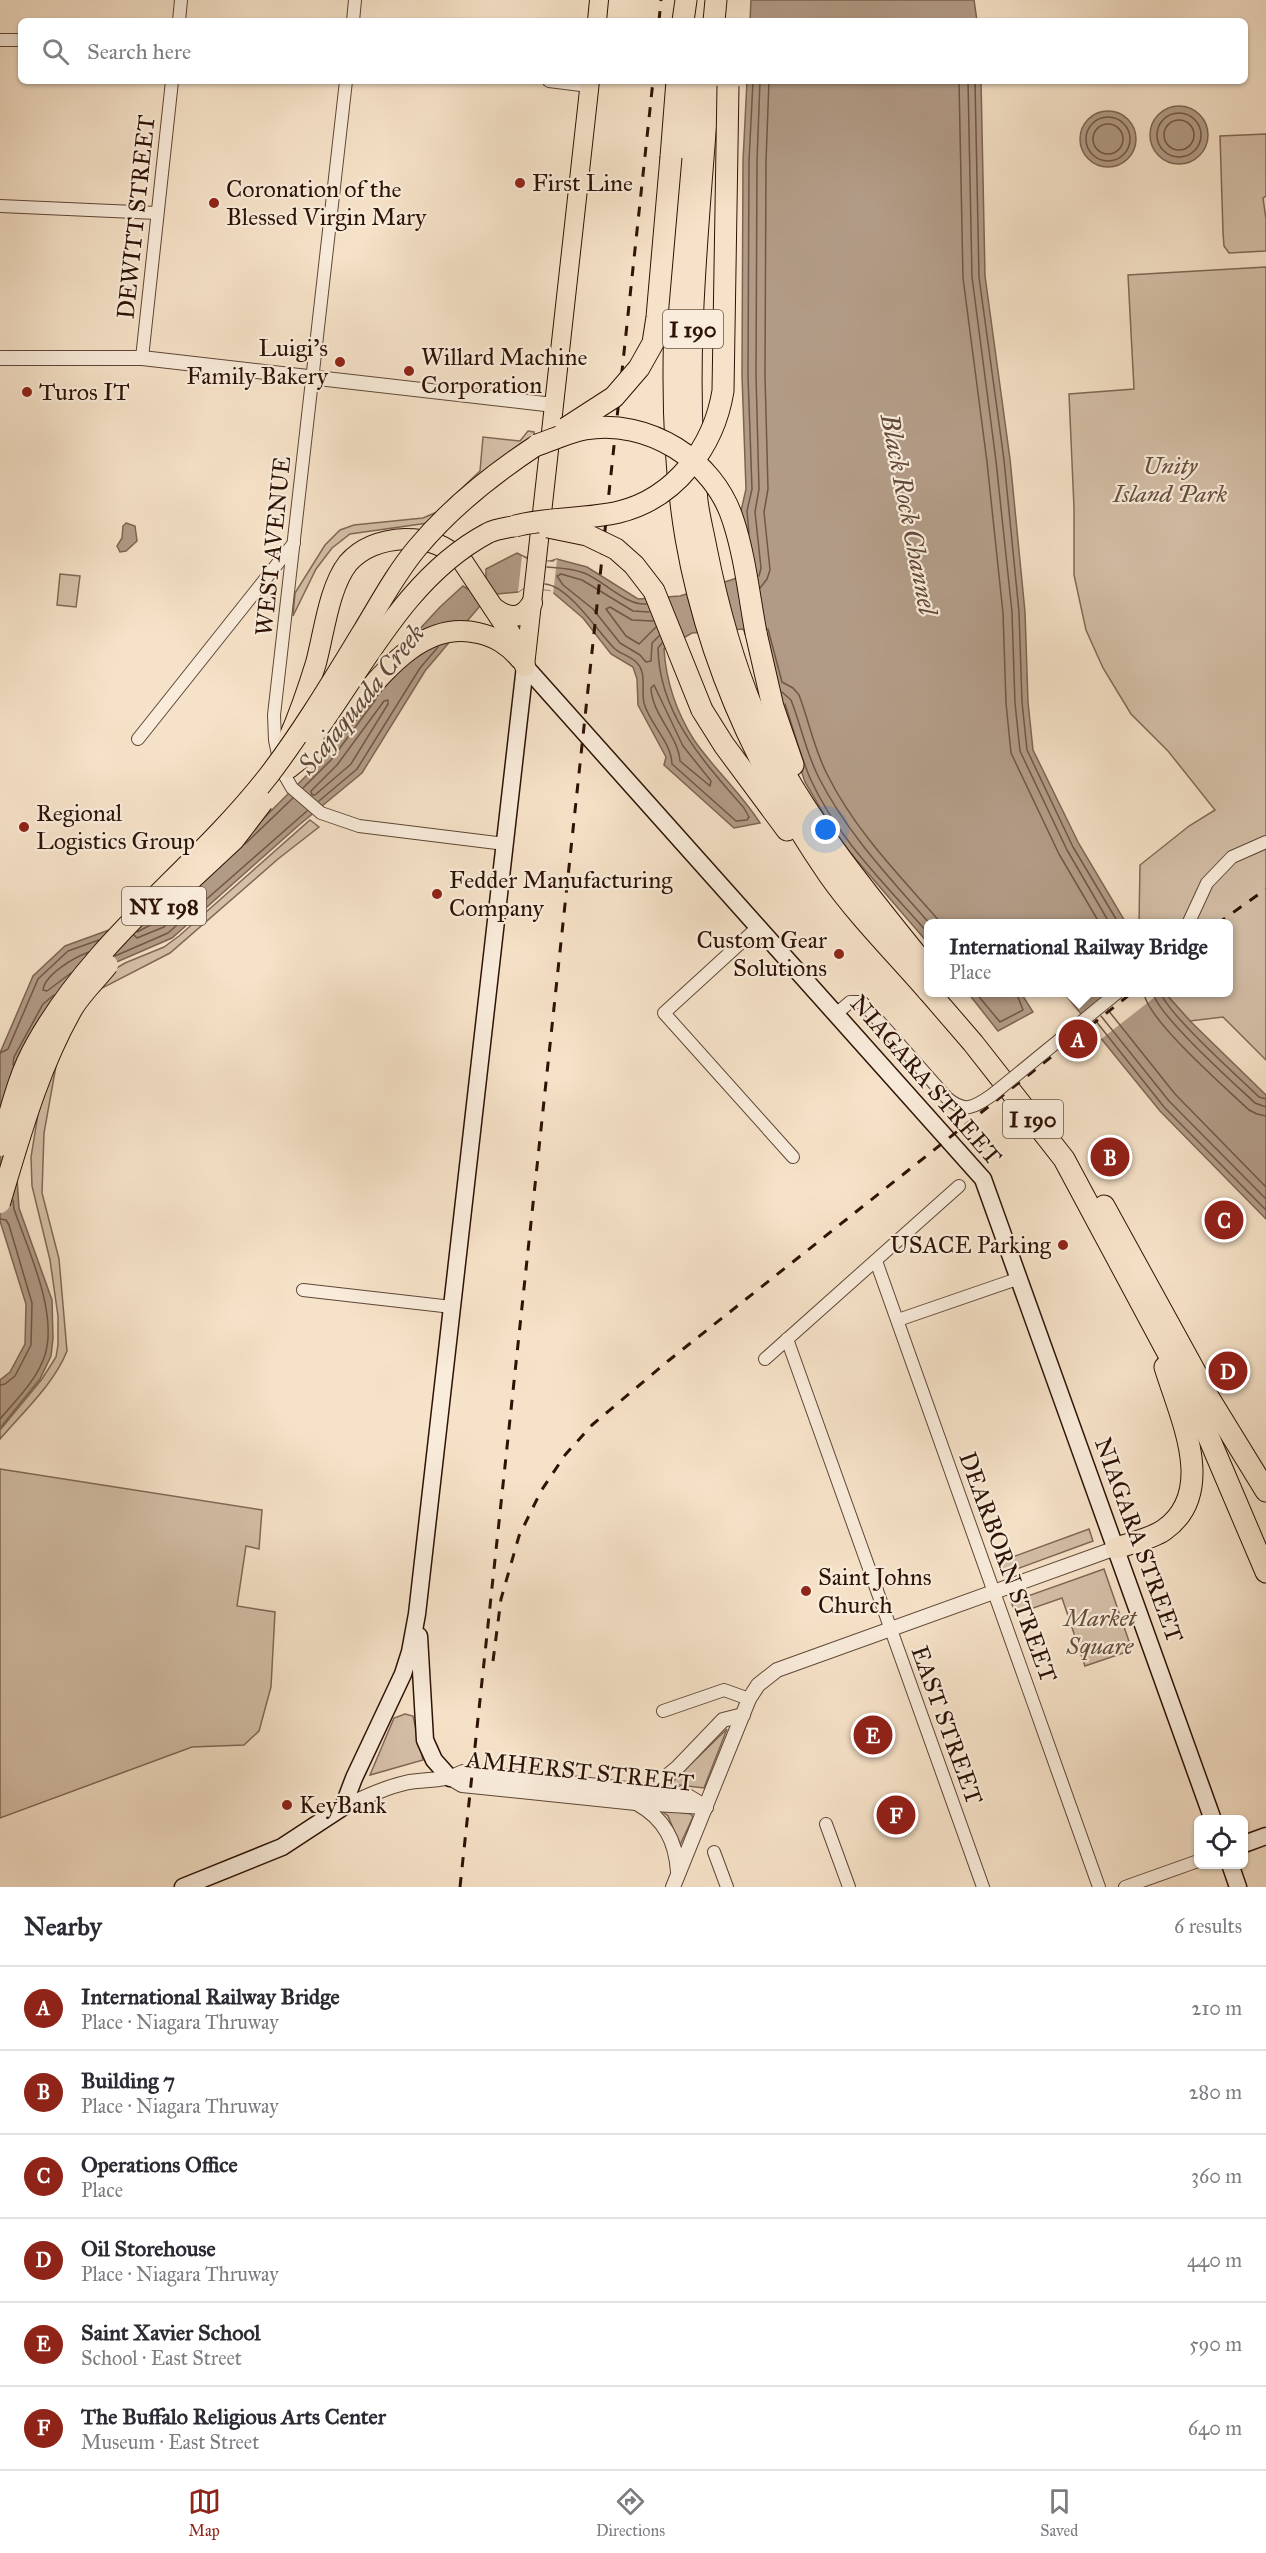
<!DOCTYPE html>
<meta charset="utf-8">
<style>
:root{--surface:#fff;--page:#f7f7f7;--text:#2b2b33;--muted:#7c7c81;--line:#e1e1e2;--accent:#8f2418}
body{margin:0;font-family:"IM FELL Great Primer",serif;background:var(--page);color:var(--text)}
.controls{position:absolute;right:18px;bottom:18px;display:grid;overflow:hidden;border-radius:9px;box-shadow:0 2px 4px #0004}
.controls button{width:54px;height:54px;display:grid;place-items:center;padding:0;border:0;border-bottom:2px solid var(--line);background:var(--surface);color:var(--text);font:30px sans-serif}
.you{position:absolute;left:826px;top:830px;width:21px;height:21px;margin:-15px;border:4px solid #fff;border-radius:50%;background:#1a73e8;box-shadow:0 0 0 9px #1a73e833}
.badge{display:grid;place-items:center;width:39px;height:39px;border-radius:50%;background:var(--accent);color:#fff;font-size:20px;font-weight:700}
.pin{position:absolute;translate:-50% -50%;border:3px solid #fff;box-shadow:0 2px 6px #0006}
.popup{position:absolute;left:924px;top:919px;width:309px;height:78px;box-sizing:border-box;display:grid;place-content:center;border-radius:9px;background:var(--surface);filter:drop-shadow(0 2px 4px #0005);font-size:20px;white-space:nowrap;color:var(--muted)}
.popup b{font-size:22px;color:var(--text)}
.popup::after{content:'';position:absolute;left:50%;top:100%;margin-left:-12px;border:12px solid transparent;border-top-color:var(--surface)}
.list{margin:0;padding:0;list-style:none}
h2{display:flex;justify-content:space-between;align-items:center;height:78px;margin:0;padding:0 24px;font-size:26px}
h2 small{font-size:20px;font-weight:400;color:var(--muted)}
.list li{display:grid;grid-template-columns:39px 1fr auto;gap:18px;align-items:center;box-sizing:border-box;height:84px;padding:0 24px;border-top:2px solid var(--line)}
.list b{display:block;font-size:22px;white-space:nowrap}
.list p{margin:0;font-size:20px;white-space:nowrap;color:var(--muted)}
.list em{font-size:20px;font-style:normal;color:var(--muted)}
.icon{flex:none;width:33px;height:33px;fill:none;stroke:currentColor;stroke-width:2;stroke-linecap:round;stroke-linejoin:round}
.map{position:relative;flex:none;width:1266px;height:1887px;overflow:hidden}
.search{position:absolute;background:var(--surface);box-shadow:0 2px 4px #0004;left:18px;right:18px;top:18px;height:66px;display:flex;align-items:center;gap:15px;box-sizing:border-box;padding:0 21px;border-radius:9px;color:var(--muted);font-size:22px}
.sheet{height:582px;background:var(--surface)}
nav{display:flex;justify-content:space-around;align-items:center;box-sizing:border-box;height:84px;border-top:2px solid var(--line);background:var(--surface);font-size:16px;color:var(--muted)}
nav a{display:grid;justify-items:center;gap:3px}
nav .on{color:var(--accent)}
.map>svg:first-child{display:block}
.green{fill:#d4bfa7;stroke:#806856;stroke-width:1.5}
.water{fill:#b29b86;stroke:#7d6452;stroke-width:1.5}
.pier{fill:#f6e2c8}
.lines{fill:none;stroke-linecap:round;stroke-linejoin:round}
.shore{stroke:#705646;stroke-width:1.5}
.minor-casing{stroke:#5f4636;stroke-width:14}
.tertiary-casing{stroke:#5f4636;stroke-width:16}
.secondary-casing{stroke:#2d1205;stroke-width:19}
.primary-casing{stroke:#2d1205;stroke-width:20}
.trunk-casing{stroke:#2d1205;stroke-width:22}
.motorway-casing{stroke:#2d1205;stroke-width:23}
.minor{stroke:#f9ecdb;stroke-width:12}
.tertiary{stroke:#f9ecdb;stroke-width:14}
.secondary{stroke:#f9ecdb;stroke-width:16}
.primary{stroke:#f6e2c8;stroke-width:18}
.trunk{stroke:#f6e2c8;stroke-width:20}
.motorway{stroke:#f6e2c8;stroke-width:21}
.rail{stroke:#2d1205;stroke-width:3;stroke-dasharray:10 10;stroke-linecap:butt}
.minor-bridge-casing{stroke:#5f4636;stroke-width:14;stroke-linecap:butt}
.trunk-bridge-casing{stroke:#2d1205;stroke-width:22;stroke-linecap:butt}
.motorway-bridge-casing{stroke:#2d1205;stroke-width:23;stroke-linecap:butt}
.minor-bridge{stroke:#f9ecdb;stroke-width:12}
.trunk-bridge{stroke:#f6e2c8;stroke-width:20}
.motorway-bridge{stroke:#f6e2c8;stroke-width:21}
.poi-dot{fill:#8f2418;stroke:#f9ecdb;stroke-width:2}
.labels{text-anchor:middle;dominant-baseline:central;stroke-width:4.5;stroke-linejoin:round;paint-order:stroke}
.shield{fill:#f9ecdb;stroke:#6a5345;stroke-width:1.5}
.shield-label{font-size:22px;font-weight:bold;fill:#2d1205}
.poi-label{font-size:24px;fill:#2d1205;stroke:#f9ecdb;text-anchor:start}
.street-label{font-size:24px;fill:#2d1205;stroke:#f9ecdb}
.park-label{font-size:24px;font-style:italic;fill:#674f3e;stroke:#f9ecdb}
.water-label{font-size:26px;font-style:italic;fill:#624939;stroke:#f9ecdb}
</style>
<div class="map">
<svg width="1266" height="1887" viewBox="0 0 1266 1887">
<rect width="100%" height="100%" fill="#f6e2c8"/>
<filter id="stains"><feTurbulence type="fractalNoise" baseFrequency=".00333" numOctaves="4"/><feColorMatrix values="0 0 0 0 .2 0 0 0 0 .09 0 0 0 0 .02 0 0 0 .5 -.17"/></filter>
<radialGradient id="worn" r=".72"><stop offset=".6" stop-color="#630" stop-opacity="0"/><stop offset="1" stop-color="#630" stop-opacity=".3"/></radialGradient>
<!-- green -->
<g class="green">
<path d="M1266,134V196L1263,198L1266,219V251L1229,253L1224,246L1223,232L1220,136Z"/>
<path d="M1266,267V1060L1223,1017L1190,1021L1165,993L1228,992V924L1139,923L1140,865L1189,826L1215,810L1168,751L1131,714L1103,668L1086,630L1074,575V508L1069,394L1134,389L1128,275Z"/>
<path d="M528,431L534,432V438L428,523L350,534L332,548L316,569L293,616L295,593L325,545L340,530L354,525L423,518L437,512L480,471L483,437L520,441Z"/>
<path d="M60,574L80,576L76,607L57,605Z"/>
<path d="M310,820L319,827L278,859L170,953L102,988L80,1009L59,1049L44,1133L42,1193L59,1259L67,1351C54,1384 23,1412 0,1439V1430L42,1379L56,1357L58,1345V1316L50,1260L32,1186L31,1157L43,1084L83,988L125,963L164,947L179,936Z"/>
<path d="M0,1469L262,1510L259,1549L246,1546L237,1606L275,1612L271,1687L259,1731L244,1745L192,1747L0,1818Z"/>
<path d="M1089,1529L1093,1541L1003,1574L999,1562Z"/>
<path d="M1104,1569L1132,1650L1085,1666L1062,1598L1016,1614L1011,1602Z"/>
<path d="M405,1714L413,1716L423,1760L370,1775L394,1718Z"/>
<path d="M727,1729L704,1788L670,1784Z"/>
<path d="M659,1809L691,1814L693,1817L680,1845L668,1816Z"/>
</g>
<!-- water -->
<g class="water">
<path d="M751,0H974L977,21H750Z"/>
<path d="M747,81H981L985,276L1010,459L1025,612L1028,702L1033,750L1079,844L1126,923L928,924V943L848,850L832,828L805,782L779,705L743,629L692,633L664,649C666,681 677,713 694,740C714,769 741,793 760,823L734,828L664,765L666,757L638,705L637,679L633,667L611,654L583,618L550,590L524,588L518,592L497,594L479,607L425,671L362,773L299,825L172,938L98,970L14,1132L19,1208L52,1300L53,1338L51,1356L40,1379L0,1428V1380L10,1372L25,1344L26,1304L0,1221V1053L33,976L65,946L120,926L170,899L261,821L326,756L417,632L440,607L463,586L468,589L486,577V569L517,553C527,559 545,565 557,559L587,567L638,599L680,596L734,579L747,570L741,511L746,489L742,376L743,161Z"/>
<circle cx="1179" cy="135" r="29"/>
<circle cx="1108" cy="139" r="28"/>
<path d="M126,523L135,526L137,541L126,551L120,552L117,546L122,538L123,526Z"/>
<path d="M968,993H1021L1033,1012L998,1031Z"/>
<path d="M1064,993H1165L1190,1021L1266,1095V1219L1160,1111Z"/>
</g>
<!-- pier -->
<g class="pier">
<path d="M522,556L526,559L553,562L557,559L553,595L550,590L524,588L518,592Z"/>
<path d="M1112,993H1160L1100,1040L1081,1017Z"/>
</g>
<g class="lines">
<!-- shore -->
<g class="shore">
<path d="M959,81L963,278L987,462L1003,613L1006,703L1011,753L1059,854L1100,924"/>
<path d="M968,81L972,277L996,461L1012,612L1015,703L1020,751L1067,850L1110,924"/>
<path d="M975,81L979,277L1004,460L1019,612L1022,702L1027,750L1073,847L1119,924"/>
<circle cx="1179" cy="135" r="22"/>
<circle cx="1108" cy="139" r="22"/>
<circle cx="1179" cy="135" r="15"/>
<circle cx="1108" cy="139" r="15"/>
<path d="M749,534L747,511L752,489L748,376L749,161L753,81"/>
<path d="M547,567C559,568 571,568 584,573C603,580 626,606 646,604"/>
<path d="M759,576L761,568L755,512L759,489L756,376L757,161L760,81"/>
<path d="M545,584C569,586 598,632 614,648C620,654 631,656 637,663C647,673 641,690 644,703C650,725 671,741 672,764L736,821L747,820L749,817L744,808C704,762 659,714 658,648L662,643"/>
<path d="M760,588L767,579L770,570L764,512L768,489L765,376L766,161L769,81"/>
<path d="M649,612L633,611L582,580L561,574L557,576L563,585L593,609L620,643L640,655L646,662L651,661L652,643L659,636"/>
<path d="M653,621L632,620L610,607L606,609L626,636L639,644L656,627"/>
<path d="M768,629L782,682L793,688L799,695C809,721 814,749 827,774C855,831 900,876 942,924"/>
<path d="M654,685L683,746L711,781L710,786L680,761C678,735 652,715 651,688Z"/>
<path d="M782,692L791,700C801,725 806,753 819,778C847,833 889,877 930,924"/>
<path d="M384,701L388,700V704L351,764L315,795H312L311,791L337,765Z"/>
<path d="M785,704C793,728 800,754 810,778C836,837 886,885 928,933"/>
<path d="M303,788L331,760L376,699"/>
<path d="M319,801L357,769L420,668L438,647"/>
<path d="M245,844L293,798"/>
<path d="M134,935L137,938L164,927L172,918L168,916L137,932"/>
<path d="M115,956L168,933L307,811"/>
<path d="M71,973L47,991L43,990C45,974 75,957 89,952"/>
<path d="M975,992L1000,1022L1023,1010L1016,992"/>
<path d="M1144,992C1145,1018 1227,1089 1249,1110L1257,1114L1266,1116"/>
<path d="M1153,992C1155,1013 1236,1085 1255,1103L1266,1107"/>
<path d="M1161,992C1163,1010 1243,1081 1259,1097L1266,1099"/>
<path d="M1108,1010L1175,1094L1266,1187"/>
<path d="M1101,1016L1169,1101L1266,1199"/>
<path d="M1095,1020L1164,1107L1266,1210"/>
<path d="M0,1053L8,1049L38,979L68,951L99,940"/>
<path d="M13,1065L14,1057L43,1004L54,995"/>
<path d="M0,1219L6,1220L9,1225L32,1303L31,1345L15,1376L5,1384L0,1385"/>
<path d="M0,1419C16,1400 37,1380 45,1355C58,1312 28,1250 14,1209L13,1200"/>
</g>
<!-- minor casing -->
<g class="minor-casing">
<g id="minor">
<path d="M179,21L181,0"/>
<path d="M353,21L355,0"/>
<path d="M0,40H21"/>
<path d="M346,81L274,715L275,740L281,769L292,788L321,813L359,826L505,844"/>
<path d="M549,81L589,86"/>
<path d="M0,206L157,213"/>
<path d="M142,358L172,81"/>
<path d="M138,739L294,543"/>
<path d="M1188,924L1207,883L1232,857L1266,842"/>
<path d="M758,927L664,1013L793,1157"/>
<path d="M836,1014L850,1002H862L947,1098C965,1113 973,1108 992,1095"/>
<path d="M876,1261L1099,1887"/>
<path d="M303,1290L452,1307"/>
<path d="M898,1320L1020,1278"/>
<path d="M787,1339L983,1887"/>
<path d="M765,1359L959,1186"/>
<path d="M663,1711L724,1690L749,1699"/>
<path d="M826,1824L849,1887"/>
<path d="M714,1852L727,1887"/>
<path d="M1125,1887L1198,1861"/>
</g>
</g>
<!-- tertiary casing -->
<g class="tertiary-casing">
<g id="tertiary">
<path d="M0,358H142L554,405"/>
<path d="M450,1778L462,1785L636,1803L706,1807"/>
<path d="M649,1791L677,1768L723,1720L743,1715"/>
<path d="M638,1804C665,1819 676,1842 678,1872"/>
<path d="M343,1807C365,1797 386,1787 409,1782C428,1779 446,1781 463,1772L686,1795L706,1807"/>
<path d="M673,1887L749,1699L758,1685L777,1670L1116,1548"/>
</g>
</g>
<!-- secondary casing -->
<g class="secondary-casing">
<g id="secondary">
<path d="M525,666L983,1179L1213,1820"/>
<path d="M419,1636L425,1740L434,1760L450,1778"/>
<path d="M1244,1844L1266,1836"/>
<path d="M1230,1864L1238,1887"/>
<path d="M183,1887L282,1847L343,1807L354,1778L403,1674L410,1652L417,1614L525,666"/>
</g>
</g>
<!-- primary casing -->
<g class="primary-casing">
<g id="primary">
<path d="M597,21L599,0"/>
<path d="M525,666L590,81"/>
</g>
</g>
<!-- trunk casing -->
<g class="trunk-casing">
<g id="trunk">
<path d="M494,608C509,619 522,620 532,603"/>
<path d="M288,740C299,715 308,689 316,663C324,633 329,587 348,563C363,546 384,540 405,539C429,539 446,545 463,562L518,645L525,666"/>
<path d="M289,768C301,758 314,750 325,739C367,699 410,617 478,633C494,636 510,646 520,659"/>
</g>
</g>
<!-- motorway casing -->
<g class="motorway-casing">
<g id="motorway">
<path d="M683,21L686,0"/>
<path d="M714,21L716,0"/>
<path d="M692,81C681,230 661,389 686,538C707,660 759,773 829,875C858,916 895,953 928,991"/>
<path d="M709,81C699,220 682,362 697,501C699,517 703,532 706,548C719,613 737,679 766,739C808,823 870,897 928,969"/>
<path d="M671,157L677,81"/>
<path d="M756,633L773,707L793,765"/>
<path d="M702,710L724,745L787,830"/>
<path d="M929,992L973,1043L1064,1159L1192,1398L1266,1572"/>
<path d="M1104,1206L1198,1377L1212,1409"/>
<path d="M1207,1395L1266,1491"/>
<path d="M1116,1548C1131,1543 1151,1539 1164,1530C1218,1492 1180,1417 1165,1367"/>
</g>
</g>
<!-- minor -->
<use href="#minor" class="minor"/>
<!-- tertiary -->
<use href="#tertiary" class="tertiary"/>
<!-- secondary -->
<use href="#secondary" class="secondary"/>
<!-- primary -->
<use href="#primary" class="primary"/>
<!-- trunk -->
<use href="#trunk" class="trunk"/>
<!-- motorway -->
<use href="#motorway" class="motorway"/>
<!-- rail -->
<g class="rail">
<path d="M659,21L661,0"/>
<path d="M1217,924L1266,889"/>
<path d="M493,1661L501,1599L519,1536L541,1491L565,1455L592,1425L668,1361L1133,992"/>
<path d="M460,1887L653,81"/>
</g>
<!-- minor-bridge casing -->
<g class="minor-bridge-casing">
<path id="minor-bridge" d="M992,1095L1118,992"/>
</g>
<!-- trunk-bridge casing -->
<g class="trunk-bridge-casing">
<g id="trunk-bridge">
<path d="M313,736C365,665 407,576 488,533C496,529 506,528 515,526"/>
<path d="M176,894L234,840L263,802"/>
<path d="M0,1146C10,1112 18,1075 36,1044C95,938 196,869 269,775C304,729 333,680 363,631C380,603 396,573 417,548C451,507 493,474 537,445"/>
<path d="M0,1203C20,1137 38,1069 73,1008C82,993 97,979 108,965"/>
</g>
</g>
<!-- motorway-bridge casing -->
<g class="motorway-bridge-casing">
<g id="motorway-bridge">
<path d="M566,428L614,397L639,368L653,343L657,317L671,157"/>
<path d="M537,445C552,440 569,432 585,429C648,418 714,460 733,520C745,556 749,596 756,633"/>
<path d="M515,526C549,517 585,520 619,512C676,498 714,446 723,391L728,86"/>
<path d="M548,527L587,535L616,549L634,565L654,591L702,710"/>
</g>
</g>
<!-- minor-bridge -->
<use href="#minor-bridge" class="minor-bridge"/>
<!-- trunk-bridge -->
<use href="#trunk-bridge" class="trunk-bridge"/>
<!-- motorway-bridge -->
<use href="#motorway-bridge" class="motorway-bridge"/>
</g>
<!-- markers -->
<g class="poi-dot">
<circle cx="520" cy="183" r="6"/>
<circle cx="214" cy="203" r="6"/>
<circle cx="340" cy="362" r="6"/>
<circle cx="409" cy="371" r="6"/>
<circle cx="27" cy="392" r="6"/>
<circle cx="24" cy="827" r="6"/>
<circle cx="437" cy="894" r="6"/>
<circle cx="839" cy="954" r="6"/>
<circle cx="1063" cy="1245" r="6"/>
<circle cx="806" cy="1591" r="6"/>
<circle cx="287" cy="1805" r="6"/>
</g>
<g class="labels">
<!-- shield labels -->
<g class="shield">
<rect x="663" y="310" width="60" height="38" rx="4.5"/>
<rect x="122" y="887" width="84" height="38" rx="4.5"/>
<rect x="1003" y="1100" width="60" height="38" rx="4.5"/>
</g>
<g class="shield-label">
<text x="693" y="329">I 190</text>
<text x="164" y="906">NY 198</text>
<text x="1033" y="1119">I 190</text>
</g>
<!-- poi labels -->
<g class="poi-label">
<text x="532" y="183">First Line</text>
<text x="226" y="189">Coronation of the<tspan x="226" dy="28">Blessed Virgin Mary</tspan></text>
<text x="328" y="348" text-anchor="end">Luigi's<tspan x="328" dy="28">Family Bakery</tspan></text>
<text x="421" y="357">Willard Machine<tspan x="421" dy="28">Corporation</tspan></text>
<text x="39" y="392">Turos IT</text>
<text x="36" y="813">Regional<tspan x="36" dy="28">Logistics Group</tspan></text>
<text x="449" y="880">Fedder Manufacturing<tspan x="449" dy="28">Company</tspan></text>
<text x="827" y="940" text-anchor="end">Custom Gear<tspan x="827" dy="28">Solutions</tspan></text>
<text x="1051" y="1245" text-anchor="end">USACE Parking</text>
<text x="818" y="1577">Saint Johns<tspan x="818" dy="28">Church</tspan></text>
<text x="299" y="1805">KeyBank</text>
</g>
<!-- street labels -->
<g class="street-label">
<text transform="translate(136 217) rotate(-84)">DEWITT STREET</text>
<text transform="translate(273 546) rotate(-84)">WEST AVENUE</text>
<text transform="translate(926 1080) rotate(49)">NIAGARA STREET</text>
<text transform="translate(1139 1540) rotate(70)">NIAGARA STREET</text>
<text transform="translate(1008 1567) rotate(70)">DEARBORN STREET</text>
<text transform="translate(947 1725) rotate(70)">EAST STREET</text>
<text transform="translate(580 1771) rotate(6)">AMHERST STREET</text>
</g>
<!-- park labels -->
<g class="park-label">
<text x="1170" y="466">Unity<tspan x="1170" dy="28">Island Park</tspan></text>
<text x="1100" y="1618">Market<tspan x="1100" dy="28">Square</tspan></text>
</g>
<!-- water labels -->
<g class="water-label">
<text transform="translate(909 514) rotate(79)">Black Rock Channel</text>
<text transform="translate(361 699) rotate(-51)">Scajaquada Creek</text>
</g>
</g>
<rect width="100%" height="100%" filter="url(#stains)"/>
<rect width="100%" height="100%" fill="url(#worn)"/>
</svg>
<div class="controls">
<button><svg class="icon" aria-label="locate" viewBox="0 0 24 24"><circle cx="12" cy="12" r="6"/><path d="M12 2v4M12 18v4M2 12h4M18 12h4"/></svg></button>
</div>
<div class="you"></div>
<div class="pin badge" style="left:1078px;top:1039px">A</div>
<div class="popup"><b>International Railway Bridge</b>Place</div>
<div class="pin badge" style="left:1110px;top:1157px">B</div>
<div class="pin badge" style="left:1224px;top:1220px">C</div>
<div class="pin badge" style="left:1228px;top:1371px">D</div>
<div class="pin badge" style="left:873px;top:1735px">E</div>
<div class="pin badge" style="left:896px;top:1815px">F</div>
<div class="search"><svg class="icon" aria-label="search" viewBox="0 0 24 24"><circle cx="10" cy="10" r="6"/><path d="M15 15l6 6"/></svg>Search here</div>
</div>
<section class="sheet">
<h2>Nearby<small>6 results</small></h2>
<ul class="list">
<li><span class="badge">A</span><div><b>International Railway Bridge</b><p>Place · Niagara Thruway</p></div><em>210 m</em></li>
<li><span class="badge">B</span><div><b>Building 7</b><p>Place · Niagara Thruway</p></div><em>280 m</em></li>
<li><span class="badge">C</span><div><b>Operations Office</b><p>Place</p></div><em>360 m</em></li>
<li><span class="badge">D</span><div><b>Oil Storehouse</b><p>Place · Niagara Thruway</p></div><em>440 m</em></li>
<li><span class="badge">E</span><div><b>Saint Xavier School</b><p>School · East Street</p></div><em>590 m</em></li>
<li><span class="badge">F</span><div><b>The Buffalo Religious Arts Center</b><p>Museum · East Street</p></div><em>640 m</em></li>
</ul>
</section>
<nav>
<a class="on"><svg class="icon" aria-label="map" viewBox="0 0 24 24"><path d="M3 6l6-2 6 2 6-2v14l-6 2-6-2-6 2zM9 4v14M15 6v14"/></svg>Map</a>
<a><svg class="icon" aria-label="directions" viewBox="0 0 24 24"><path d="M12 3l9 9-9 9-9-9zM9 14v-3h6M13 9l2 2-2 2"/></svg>Directions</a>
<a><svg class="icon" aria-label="saved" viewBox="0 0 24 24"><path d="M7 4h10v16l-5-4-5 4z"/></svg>Saved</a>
</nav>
